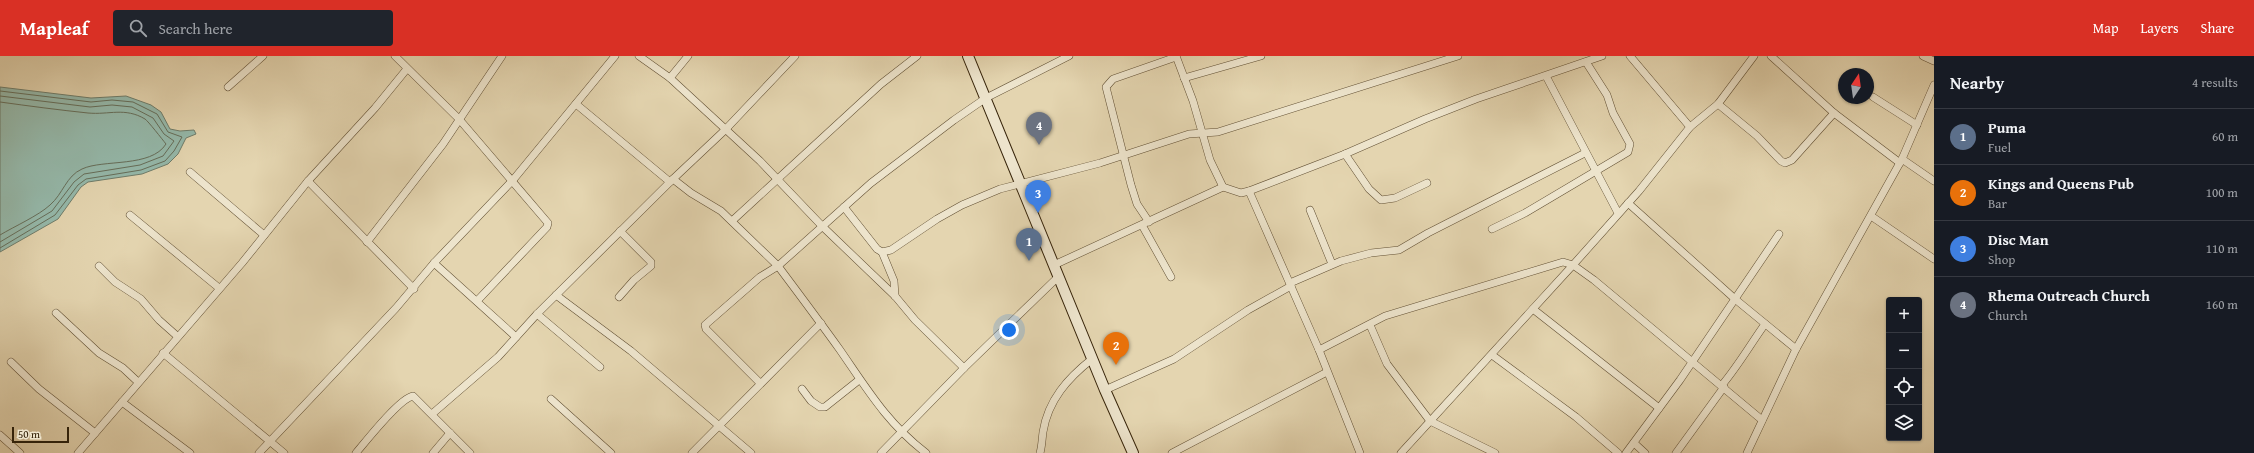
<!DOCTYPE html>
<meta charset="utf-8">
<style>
:root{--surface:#171b24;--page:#20242c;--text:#f1f3f6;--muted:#9ea1a6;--line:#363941;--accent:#d93025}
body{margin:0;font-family:"Gentium Book Plus",serif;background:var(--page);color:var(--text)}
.controls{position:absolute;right:12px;bottom:12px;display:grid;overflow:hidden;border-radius:4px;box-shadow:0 1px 3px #0004}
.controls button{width:36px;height:36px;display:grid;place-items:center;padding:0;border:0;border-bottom:1px solid var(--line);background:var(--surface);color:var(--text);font:20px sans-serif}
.compass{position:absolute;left:1838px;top:12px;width:36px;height:36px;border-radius:50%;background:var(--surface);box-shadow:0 1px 3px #0004;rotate:13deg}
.scale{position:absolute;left:12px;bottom:10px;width:57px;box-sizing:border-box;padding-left:4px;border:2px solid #37240a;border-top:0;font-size:11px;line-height:14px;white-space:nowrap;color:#37240a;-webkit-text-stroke:3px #ede4cc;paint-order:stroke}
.you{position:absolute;left:1009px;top:274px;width:14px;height:14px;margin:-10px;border:3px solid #fff;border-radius:50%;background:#1a73e8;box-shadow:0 0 0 6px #1a73e833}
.badge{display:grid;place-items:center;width:26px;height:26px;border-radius:50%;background:var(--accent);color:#fff;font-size:13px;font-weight:700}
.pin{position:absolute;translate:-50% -33px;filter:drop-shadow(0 1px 2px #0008)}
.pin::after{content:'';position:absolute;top:21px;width:14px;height:12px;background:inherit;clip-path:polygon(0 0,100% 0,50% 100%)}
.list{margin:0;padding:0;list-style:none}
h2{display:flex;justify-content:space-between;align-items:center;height:52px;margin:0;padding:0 16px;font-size:17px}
h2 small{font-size:13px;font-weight:400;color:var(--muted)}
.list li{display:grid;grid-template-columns:26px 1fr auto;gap:12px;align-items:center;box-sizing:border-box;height:56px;padding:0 16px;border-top:1px solid var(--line)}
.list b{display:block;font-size:15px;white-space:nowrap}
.list p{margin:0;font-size:13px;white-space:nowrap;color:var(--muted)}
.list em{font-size:13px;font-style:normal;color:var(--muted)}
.icon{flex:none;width:22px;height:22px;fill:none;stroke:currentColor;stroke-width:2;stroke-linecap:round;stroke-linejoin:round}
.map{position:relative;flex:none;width:1934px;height:397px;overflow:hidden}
header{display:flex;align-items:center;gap:24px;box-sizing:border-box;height:56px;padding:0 20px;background:var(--accent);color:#fff}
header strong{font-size:19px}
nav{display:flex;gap:22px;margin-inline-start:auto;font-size:14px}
.search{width:280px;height:36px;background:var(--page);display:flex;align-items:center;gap:10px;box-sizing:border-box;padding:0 14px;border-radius:4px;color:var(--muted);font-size:15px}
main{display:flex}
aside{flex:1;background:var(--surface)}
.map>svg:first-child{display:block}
.water{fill:#95b9ab;stroke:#6f7d6b}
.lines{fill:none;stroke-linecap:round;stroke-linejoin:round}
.shore{stroke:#666e5a;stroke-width:1}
.street-casing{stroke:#625034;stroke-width:8}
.secondary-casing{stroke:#37240a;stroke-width:12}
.street{stroke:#ede4cc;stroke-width:7}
.secondary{stroke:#ede4cc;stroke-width:10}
</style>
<header>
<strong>Mapleaf</strong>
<div class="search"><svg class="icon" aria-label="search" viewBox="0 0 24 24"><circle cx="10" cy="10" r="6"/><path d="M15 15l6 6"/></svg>Search here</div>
<nav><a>Map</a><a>Layers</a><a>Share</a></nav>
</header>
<main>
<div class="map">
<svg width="1934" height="397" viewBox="0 0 1934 397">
<rect width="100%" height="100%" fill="#e4d5b0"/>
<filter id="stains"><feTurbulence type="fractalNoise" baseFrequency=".005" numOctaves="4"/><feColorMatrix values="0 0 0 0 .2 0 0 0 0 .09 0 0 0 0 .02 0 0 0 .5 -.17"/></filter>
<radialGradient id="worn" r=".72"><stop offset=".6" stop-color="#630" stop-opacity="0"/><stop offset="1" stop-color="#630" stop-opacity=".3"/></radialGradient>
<!-- water -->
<path class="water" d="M0,31L91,42L126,40L151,49L161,56L170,73L180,75L194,74L196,78L186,82L178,98L168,108L142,118L88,126L81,131L58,163L0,196Z"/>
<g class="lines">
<!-- shore -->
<g class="shore">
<path d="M0,35L91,46L112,44L133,46L157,58L168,76L182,81L174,95L165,105L141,114L86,123L78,129L55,159L0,192"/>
<path d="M0,40L90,51L112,49L132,51L153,62L164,78L174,85L163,100L140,109L84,118L74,126L52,155L0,186"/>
<path d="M0,46C29,50 59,54 88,57C109,59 125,51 145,63C148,65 162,83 166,88C151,112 103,103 82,113C66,120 63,138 50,149C38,160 15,170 0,179"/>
</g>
<!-- street casing -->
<g class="street-casing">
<g id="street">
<path d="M395,0L459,63L548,167L547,171L477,245"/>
<path d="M639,0L670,22L760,105L823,171L895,240L915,264L964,312"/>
<path d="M1176,0L1193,45L1210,104L1223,131L1241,137L1249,135L1345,98L1425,63L1476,43L1602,0"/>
<path d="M1630,0L1690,71"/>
<path d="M1771,0L1834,57L1900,107"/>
<path d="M1923,0L1934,5"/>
<path d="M1546,20L1618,157"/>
<path d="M670,22L688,0"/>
<path d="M1184,22L1261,0"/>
<path d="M228,31L263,0"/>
<path d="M1873,41L1917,69"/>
<path d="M576,48L670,126"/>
<path d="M1718,48L1757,80L1781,105L1785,107L1792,104L1834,57"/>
<path d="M1345,98L1369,133L1381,144L1395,142L1427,127"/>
<path d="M1902,103L1934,125"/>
<path d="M190,116L264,179"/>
<path d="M673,123L691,137L721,155L778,210L760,221L705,269L706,273L760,327"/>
<path d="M308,125L414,233"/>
<path d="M1249,135L1319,294L1360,397"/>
<path d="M1628,147L1735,243L1796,293"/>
<path d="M844,151L877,193L882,196L891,194L937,163L962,149L1000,133L1100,107L1189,78L1218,76L1458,0"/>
<path d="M1310,154L1332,208"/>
<path d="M130,159L219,232"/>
<path d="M1871,160L1934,203"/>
<path d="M732,165L881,28L917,0"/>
<path d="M1149,166L1137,148L1131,129L1106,31L1113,23L1176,1"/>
<path d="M1142,169L1171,221"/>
<path d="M1492,173L1525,157L1628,96L1630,88L1613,57L1607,39L1586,6"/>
<path d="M367,186L443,88L502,0"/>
<path d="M882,196L894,225L895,240"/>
<path d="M434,207L516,281"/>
<path d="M1054,209L1223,131"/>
<path d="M99,210L115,226L141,243L159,264L177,280"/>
<path d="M1290,227L1341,205L1371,197L1399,194L1428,177L1585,97"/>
<path d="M556,239L631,295L751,397"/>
<path d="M619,241L634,224L651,210V206L620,175"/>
<path d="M1533,253L1659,352"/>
<path d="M56,257L99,297L123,312L138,326"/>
<path d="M537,258L600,311"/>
<path d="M1370,269L1387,308L1430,365L1495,397"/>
<path d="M1319,294L1385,260L1563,206L1573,209L1594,224L1762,364"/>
<path d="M163,297L284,397"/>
<path d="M1492,299L1576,361L1618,397"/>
<path d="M11,306L39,333L95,377"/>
<path d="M1722,329C1738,310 1750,289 1765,268"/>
<path d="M802,333L811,345L820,351H825L859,324"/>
<path d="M1105,334L1174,303L1248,254L1291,230"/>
<path d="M551,343L611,397"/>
<path d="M122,346L190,397"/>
<path d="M432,358L498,301L537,258L673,123L725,74L795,0"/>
<path d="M0,379L20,397"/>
<path d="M1634,387L1645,397"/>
<path d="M78,397L242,207L308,125L375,52L406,14"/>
<path d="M259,397L396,252L434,207L513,124L615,0"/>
<path d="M356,397C366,385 400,342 413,340L470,397"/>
<path d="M433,397L450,377"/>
<path d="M692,397L821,267"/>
<path d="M881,397L964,312L1058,221"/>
<path d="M926,397C887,367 867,333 840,294C820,266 799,238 778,210L871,127L954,64L986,42L1069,0"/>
<path d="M1040,397C1042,390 1042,383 1043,376C1048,344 1068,322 1092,303"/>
<path d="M1172,397L1327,316"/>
<path d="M1401,397L1573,209L1639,135L1690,71L1718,48L1754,0"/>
<path d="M1626,397L1680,324L1779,178"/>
<path d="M1676,397L1724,331"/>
<path d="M1747,397L1796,293L1902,103L1934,29"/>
</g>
</g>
<!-- secondary casing -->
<g class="secondary-casing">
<path id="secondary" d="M968,0L1105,334L1133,397"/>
</g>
<!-- street -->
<use href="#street" class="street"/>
<!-- secondary -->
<use href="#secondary" class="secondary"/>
</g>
<rect width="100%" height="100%" filter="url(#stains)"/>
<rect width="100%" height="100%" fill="url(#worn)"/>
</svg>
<div class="controls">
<button>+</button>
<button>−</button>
<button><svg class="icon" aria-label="locate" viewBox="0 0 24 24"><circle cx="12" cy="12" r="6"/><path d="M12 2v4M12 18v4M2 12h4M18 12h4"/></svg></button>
<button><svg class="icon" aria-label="layers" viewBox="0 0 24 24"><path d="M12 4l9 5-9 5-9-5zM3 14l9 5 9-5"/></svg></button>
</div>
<svg class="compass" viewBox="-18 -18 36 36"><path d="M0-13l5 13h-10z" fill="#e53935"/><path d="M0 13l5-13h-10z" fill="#9ea1a6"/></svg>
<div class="scale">50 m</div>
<div class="you"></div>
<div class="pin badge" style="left:1029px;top:205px;background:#5c6f8a">1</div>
<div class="pin badge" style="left:1116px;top:309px;background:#e8710a">2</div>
<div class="pin badge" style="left:1038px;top:157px;background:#3f7fe0">3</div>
<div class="pin badge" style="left:1039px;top:89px;background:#6b7280">4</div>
</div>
<aside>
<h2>Nearby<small>4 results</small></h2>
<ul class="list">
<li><span class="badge" style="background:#5c6f8a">1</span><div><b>Puma</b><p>Fuel</p></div><em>60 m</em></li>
<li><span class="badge" style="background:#e8710a">2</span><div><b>Kings and Queens Pub</b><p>Bar</p></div><em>100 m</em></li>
<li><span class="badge" style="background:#3f7fe0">3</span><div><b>Disc Man</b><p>Shop</p></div><em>110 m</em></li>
<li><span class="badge" style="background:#6b7280">4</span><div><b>Rhema Outreach Church</b><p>Church</p></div><em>160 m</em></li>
</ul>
</aside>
</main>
